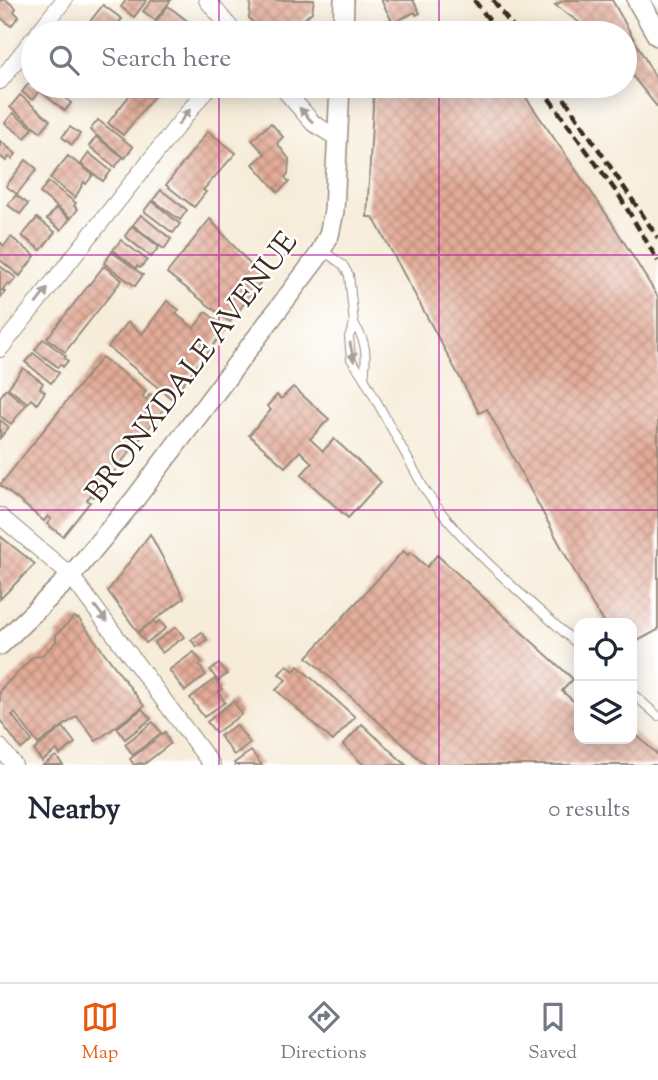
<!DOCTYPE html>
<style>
:root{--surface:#fff;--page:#f6f6f7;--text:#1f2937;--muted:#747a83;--line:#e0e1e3;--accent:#ea580c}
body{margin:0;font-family:"Sorts Mill Goudy",serif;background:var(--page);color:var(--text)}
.controls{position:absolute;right:21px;bottom:21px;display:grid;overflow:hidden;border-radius:14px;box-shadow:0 4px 18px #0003}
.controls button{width:63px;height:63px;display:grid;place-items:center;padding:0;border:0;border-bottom:2px solid var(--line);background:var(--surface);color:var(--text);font:35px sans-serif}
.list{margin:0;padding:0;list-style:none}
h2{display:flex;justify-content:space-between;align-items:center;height:91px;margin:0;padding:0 28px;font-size:30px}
h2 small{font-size:23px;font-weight:400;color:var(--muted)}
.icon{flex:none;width:38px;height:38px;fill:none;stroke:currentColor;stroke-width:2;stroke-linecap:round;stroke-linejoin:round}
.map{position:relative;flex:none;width:658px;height:765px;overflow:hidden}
.search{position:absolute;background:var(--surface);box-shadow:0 4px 18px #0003;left:21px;right:21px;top:21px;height:77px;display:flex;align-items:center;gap:18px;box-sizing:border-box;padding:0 24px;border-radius:38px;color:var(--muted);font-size:26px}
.sheet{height:217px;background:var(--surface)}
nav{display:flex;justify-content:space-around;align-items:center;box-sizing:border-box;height:98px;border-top:2px solid var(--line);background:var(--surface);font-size:19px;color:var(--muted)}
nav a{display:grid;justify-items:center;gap:4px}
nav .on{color:var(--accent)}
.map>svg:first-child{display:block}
.building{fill:url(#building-cross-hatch)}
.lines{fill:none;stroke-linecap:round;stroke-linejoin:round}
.service-casing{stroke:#988b7c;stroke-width:10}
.minor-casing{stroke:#988b7c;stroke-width:18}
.tertiary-casing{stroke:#988b7c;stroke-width:22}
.secondary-casing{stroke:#988b7c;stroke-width:24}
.service{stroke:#fff;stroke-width:8}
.minor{stroke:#fff;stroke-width:16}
.tertiary{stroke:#fff;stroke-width:19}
.secondary{stroke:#fff;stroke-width:21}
.rail{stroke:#3b2a1e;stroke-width:4.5;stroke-dasharray:10 5;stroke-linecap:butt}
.oneway{fill:#a79f9a}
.grid{fill:none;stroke:#b5179e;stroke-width:2;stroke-opacity:0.55}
.labels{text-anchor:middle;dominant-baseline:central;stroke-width:5;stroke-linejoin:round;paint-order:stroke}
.street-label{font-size:30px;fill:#3b2a1e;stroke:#fff}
</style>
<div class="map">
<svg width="658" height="765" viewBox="0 0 658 765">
<defs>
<pattern id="building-cross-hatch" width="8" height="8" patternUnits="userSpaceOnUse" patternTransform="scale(1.75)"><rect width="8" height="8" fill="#e3ab98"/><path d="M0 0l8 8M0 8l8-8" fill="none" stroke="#b98b7b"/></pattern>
</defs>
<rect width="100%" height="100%" fill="#fff"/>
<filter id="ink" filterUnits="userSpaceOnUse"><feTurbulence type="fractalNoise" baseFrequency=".0143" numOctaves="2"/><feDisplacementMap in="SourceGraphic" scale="14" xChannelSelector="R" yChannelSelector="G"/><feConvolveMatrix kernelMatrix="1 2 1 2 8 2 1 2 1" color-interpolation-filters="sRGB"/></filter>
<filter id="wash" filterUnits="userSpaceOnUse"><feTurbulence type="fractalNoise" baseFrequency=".00686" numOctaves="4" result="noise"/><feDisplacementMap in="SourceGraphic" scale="28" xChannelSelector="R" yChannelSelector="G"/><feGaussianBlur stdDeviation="1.57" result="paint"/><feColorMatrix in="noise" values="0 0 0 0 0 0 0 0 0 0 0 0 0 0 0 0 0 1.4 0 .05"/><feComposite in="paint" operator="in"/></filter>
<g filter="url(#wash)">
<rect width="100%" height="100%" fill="#f6ecd9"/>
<g id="blocks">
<!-- building -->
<g class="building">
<path d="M0,0H6L16,8L14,12L19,16L11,26L0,17Z"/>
<path d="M126,0H147L134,17L121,7Z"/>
<path d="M152,0H171L155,20L143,11Z"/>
<path d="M251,0H314L312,12L288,33L261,32L249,18Z"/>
<path d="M381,0H413L420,13L416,15L415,12L393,23Z"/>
<path d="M565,0H612L658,82V108L625,67V33H594L555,5Z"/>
<path d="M103,5L122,19L110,33H81Z"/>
<path d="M168,6L190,23L182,33H150L148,32Z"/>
<path d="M29,83L33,86H54L71,103L65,111L40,91L32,100L22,92Z"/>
<path d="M137,86H162L123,135L108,123Z"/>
<path d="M374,86H483L491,98L518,86L609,218L658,297V630L632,644V623H605L592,604L487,409L479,413L373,217H367Z"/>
<path d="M20,95L50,120L41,132L10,107Z"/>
<path d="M13,113L33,128L25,138L5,123Z"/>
<path d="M98,120L133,147L125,158L90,130Z"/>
<path d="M271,123L283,137L277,143L289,159L288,174L285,177L289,182L278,192L253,164L265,154L252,140Z"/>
<path d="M70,127L80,134L72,145L62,137Z"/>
<path d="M208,131L236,153L203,190L206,192L194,207L166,185Z"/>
<path d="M96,137L123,157L115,167L89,146Z"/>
<path d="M0,141L16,154L12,159L9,157L6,161L0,156Z"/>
<path d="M89,153L111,171L103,181L81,164Z"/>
<path d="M68,156L93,175L86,184L84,182L75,198L50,178Z"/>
<path d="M26,160L37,169L17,194L6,186Z"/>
<path d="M48,182L76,203L74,206L78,209L71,218L40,193Z"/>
<path d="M161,190L187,210L180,220L153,200Z"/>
<path d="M16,195L28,204L20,214L8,205Z"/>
<path d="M152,201L180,224L173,233L144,211Z"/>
<path d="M56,208L70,219L61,230L47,219Z"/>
<path d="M141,215L171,239L164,249L133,225Z"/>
<path d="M37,218L55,232L41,250L22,236Z"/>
<path d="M210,219L263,279L230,322L167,273Z"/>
<path d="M132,226L159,247L151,257L125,236Z"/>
<path d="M11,237L35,256L20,276L0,260V242L4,246Z"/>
<path d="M121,240L147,260L140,268L137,266L136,268L113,250Z"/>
<path d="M112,252L143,275L135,286L104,263Z"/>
<path d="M0,266L16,278L10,285L8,283L5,287L2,290L5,292L0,298Z"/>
<path d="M104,266L122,280L65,352L47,338Z"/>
<path d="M167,301L179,310L176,314L194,328L206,312L226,329L171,398L108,347L128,322L142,334Z"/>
<path d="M43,339L66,356L64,358L68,361L63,367L60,364L58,367L35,350Z"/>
<path d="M33,353L59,373L51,383L25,362Z"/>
<path d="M102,357L146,391L142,397L146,400L150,394L165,407L94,497L91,495L87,500L90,502L63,536L47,524L51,519L48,516L44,521L0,485Z"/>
<path d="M23,368L43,383L40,388L45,392L37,404L31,399L28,403L8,388Z"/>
<path d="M293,387L329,419L310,439L323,451L334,439L381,482L348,518L301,475L312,463L300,451L285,467L249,435L271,410L267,406L277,395L281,399Z"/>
<path d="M6,389L26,405L11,424L0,416V397Z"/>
<path d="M0,420L9,427L0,438Z"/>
<path d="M150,534L184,598L138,632L108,591Z"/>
<path d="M0,536L35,564L0,599Z"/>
<path d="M403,551L408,555L410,552L427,567L437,555L573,679L562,691L579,706V739H632V731L658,755V765H426L307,657Z"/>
<path d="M74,617L79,619L144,706L96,741L77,716L38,744L15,713L12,715L32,741L21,749L0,720V690L33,657L41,656L56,642V635Z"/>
<path d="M154,621L156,624L160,621L166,628L146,643L138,633Z"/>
<path d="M176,627L184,637L162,653L154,643Z"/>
<path d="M202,632L207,640L197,647L191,640Z"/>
<path d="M194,652L202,663L199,665L206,675L185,691L169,670Z"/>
<path d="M219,664L227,674L218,681L210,670Z"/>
<path d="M287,665L294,671L298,666L355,717L333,741L276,690L286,680L279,674Z"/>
<path d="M215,679L222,689L218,692L225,702L204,717L190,698Z"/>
<path d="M233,701L242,714L216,733L207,722Z"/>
<path d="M142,709L151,719L125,739L117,728Z"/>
<path d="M153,722L161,733L133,755L125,744Z"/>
<path d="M362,724L406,765H364L343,745Z"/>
<path d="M236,725L250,743L234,755L220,736Z"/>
<path d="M63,727L75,743L60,755L57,750L42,761L34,750Z"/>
<path d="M165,732L170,744L143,765L142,763L134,765L130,759Z"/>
<path d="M251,751L262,765H235L234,763Z"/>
<path d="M56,756L63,765H43Z"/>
</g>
</g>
</g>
<g filter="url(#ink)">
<use href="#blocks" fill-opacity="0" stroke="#988b7c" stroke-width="2"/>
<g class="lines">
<!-- service casing -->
<g class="service-casing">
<g id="service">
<path d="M322,250L343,265L349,275L354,324L349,337L351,359L364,378L425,490C462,546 529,600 579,646"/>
<path d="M354,324C367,341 367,357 364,378"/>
<path d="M632,693L658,716"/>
</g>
</g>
<!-- minor casing -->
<g class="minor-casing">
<g id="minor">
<path d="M207,0L235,33"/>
<path d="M38,33L64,0"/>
<path d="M0,81L33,39"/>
<path d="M281,86L313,123L337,138"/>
<path d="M0,349L209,86"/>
<path d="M0,516L71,576L212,765"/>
<path d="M0,747L14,765"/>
</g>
</g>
<!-- tertiary casing -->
<g class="tertiary-casing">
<g id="tertiary">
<path d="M343,33L344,0"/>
<path d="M0,645L71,576L135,499L319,255L329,235L334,211L340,86"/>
</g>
</g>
<!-- secondary casing -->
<g class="secondary-casing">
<path id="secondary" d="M638,0L658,35"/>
</g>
<!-- service -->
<use href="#service" class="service"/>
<!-- minor -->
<use href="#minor" class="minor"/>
<!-- tertiary -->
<use href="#tertiary" class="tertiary"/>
<!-- secondary -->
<use href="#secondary" class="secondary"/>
<!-- rail -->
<g class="rail">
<path d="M474,0L499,33"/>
<path d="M493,0L517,33"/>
<path d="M540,86L620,197L658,261"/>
<path d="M556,86L658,238"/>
</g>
</g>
<!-- one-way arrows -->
<defs><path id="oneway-solid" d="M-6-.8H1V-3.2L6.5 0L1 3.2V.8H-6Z" transform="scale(1.75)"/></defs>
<g class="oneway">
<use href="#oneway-solid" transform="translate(306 115) rotate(-132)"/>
<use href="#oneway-solid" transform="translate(184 117) rotate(-52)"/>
<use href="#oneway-solid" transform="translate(42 296) rotate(-52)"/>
<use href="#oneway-solid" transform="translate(352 352) rotate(78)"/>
<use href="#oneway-solid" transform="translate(101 614) rotate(53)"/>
</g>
</g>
<!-- grid -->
<path class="grid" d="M219,0V33M439,0V33M219,86V765M439,86V765M0,255H658M0,510H658"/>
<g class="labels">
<!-- street labels -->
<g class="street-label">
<text transform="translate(193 368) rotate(-53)">BRONXDALE AVENUE</text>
</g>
</g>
</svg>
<div class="controls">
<button><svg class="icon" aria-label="locate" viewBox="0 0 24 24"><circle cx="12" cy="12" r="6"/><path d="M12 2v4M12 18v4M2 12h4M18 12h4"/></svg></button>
<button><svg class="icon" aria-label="layers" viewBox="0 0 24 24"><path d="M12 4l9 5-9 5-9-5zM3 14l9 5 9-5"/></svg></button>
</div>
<div class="search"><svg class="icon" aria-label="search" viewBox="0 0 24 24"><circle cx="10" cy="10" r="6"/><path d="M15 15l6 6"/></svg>Search here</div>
</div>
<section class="sheet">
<h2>Nearby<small>0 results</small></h2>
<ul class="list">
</ul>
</section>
<nav>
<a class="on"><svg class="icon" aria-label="map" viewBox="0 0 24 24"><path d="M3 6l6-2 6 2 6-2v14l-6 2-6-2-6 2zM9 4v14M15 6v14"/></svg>Map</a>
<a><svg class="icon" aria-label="directions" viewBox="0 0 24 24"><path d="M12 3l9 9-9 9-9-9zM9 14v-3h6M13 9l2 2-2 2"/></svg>Directions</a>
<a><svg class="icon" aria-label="saved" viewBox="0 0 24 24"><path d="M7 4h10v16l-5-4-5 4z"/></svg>Saved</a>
</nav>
